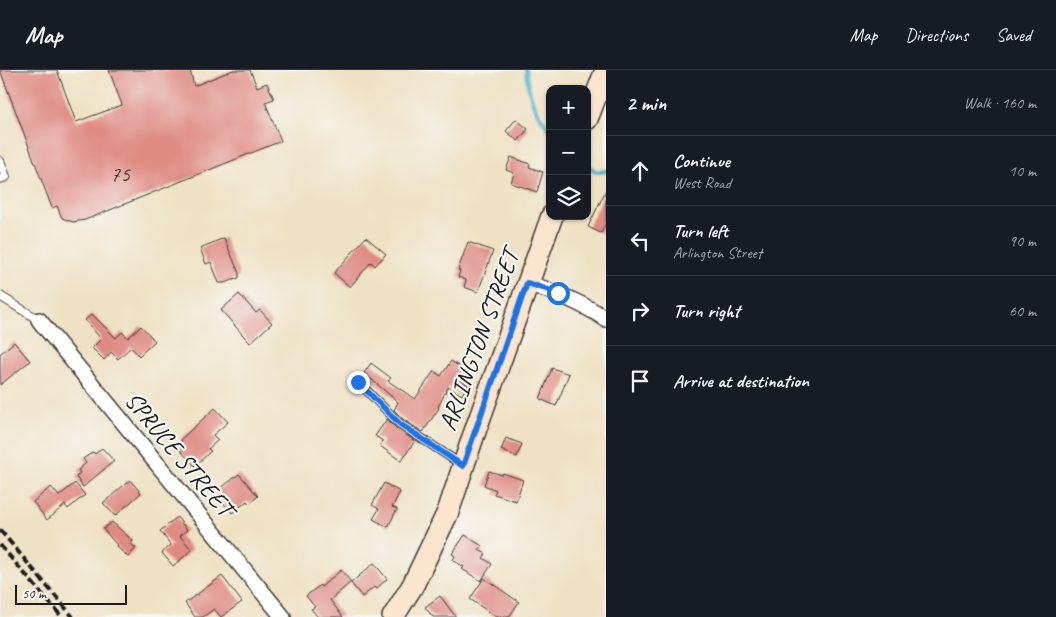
<!DOCTYPE html>
<meta charset="utf-8">
<style>
:root{--surface:#171b24;--page:#20242c;--text:#f1f3f6;--muted:#9ea1a6;--line:#363941}
body{margin:0;font-family:Caveat,sans-serif;background:var(--page);color:var(--text)}
.controls{position:absolute;right:15px;top:15px;display:grid;overflow:hidden;border-radius:10px;box-shadow:0 1px 4px #0004}
.controls button{width:45px;height:45px;display:grid;place-items:center;padding:0;border:0;border-bottom:1px solid var(--line);background:var(--surface);color:var(--text);font:25px sans-serif}
.scale{position:absolute;left:15px;bottom:12px;width:112px;box-sizing:border-box;padding-left:5px;border:2px solid #1c1c1c;border-top:0;font-size:14px;line-height:18px;white-space:nowrap;color:#1c1c1c;-webkit-text-stroke:4px #f6f6f2;paint-order:stroke}
.stop{position:absolute;width:15px;height:15px;margin:-11px;border:4px solid #1a73e8;border-radius:50%;background:#fff}
.stop.end{background:#1a73e8;border-color:#fff;box-shadow:0 1px 5px #0008}
.list{margin:0;padding:0;list-style:none}
h2{display:flex;justify-content:space-between;align-items:center;height:65px;margin:0;padding:0 20px;font-size:21px}
h2 small{font-size:16px;font-weight:400;color:var(--muted)}
.list li{display:grid;grid-template-columns:32px 1fr auto;gap:15px;align-items:center;box-sizing:border-box;height:70px;padding:0 20px;border-top:1px solid var(--line)}
.list b{display:block;font-size:19px;white-space:nowrap}
.list p{margin:0;font-size:16px;white-space:nowrap;color:var(--muted)}
.list em{font-size:16px;font-style:normal;color:var(--muted)}
.icon{flex:none;width:28px;height:28px;fill:none;stroke:currentColor;stroke-width:2;stroke-linecap:round;stroke-linejoin:round}
.map{position:relative;flex:none;width:606px;height:547px;overflow:hidden}
header{display:flex;align-items:center;gap:30px;box-sizing:border-box;height:70px;padding:0 25px;background:var(--surface);border-bottom:1px solid var(--line)}
header strong{font-size:24px}
nav{display:flex;gap:28px;margin-inline-start:auto;font-size:18px}
main{display:flex}
aside{flex:1;background:var(--surface)}
.map>svg:first-child{display:block}
.lines{fill:none;stroke-linecap:round;stroke-linejoin:round}
.stream{stroke:#49b3c6;stroke-width:4.5}
.building{fill:#df8a82}
.lane-casing{stroke:#3c3a35;stroke-width:10}
.street-casing{stroke:#3c3a35;stroke-width:18}
.secondary-casing{stroke:#3c3a35;stroke-width:24}
.lane{stroke:#fff;stroke-width:8}
.street{stroke:#fff;stroke-width:15}
.secondary{stroke:#fbe5cf;stroke-width:21}
.rail{stroke:#1c1c1c;stroke-width:4;stroke-dasharray:8 4;stroke-linecap:butt}
.route{stroke:#1a73e8;stroke-width:6}
.labels{text-anchor:middle;dominant-baseline:central;stroke-width:4.5;stroke-linejoin:round;paint-order:stroke}
.number-label{font-size:22px;fill:#4d3836}
.street-label{font-size:25px;fill:#1c1c1c;stroke:#f6f6f2}
</style>
<header>
<strong>Map</strong>
<nav><a>Map</a><a>Directions</a><a>Saved</a></nav>
</header>
<main>
<div class="map">
<svg width="606" height="547" viewBox="0 0 606 547">
<rect width="100%" height="100%" fill="#f6f6f2"/>
<filter id="ink" filterUnits="userSpaceOnUse"><feTurbulence type="fractalNoise" baseFrequency=".02" numOctaves="2"/><feDisplacementMap in="SourceGraphic" scale="10" xChannelSelector="R" yChannelSelector="G"/><feConvolveMatrix kernelMatrix="1 2 1 2 8 2 1 2 1" color-interpolation-filters="sRGB"/></filter>
<filter id="wash" filterUnits="userSpaceOnUse"><feTurbulence type="fractalNoise" baseFrequency=".0096" numOctaves="4" result="noise"/><feDisplacementMap in="SourceGraphic" scale="20" xChannelSelector="R" yChannelSelector="G"/><feGaussianBlur stdDeviation="1.12" result="paint"/><feColorMatrix in="noise" values="0 0 0 0 0 0 0 0 0 0 0 0 0 0 0 0 0 1.4 0 .05"/><feComposite in="paint" operator="in"/></filter>
<g filter="url(#wash)">
<rect width="100%" height="100%" fill="#efe1c3"/>
<g class="lines">
<!-- stream -->
<g class="stream">
<path d="M526,0C529,27 533,39 550,60"/>
<path d="M587,95L597,102L606,101"/>
</g>
</g>
<g id="blocks">
<!-- building -->
<g class="building">
<path d="M0,0H57L76,52L122,35L109,0H190L194,16L233,0H250L257,17L267,13L274,29L265,32L281,71L85,150L73,152L62,148L57,136L52,138Z"/>
<path d="M516,49L528,59L518,71L506,61Z"/>
<path d="M511,87L530,94L529,97L543,102L537,122L511,113L514,103L506,100Z"/>
<path d="M606,120V153L601,163L588,157Z"/>
<path d="M366,167L386,184L375,196L371,192L350,217L334,203Z"/>
<path d="M224,168L239,203V208L224,213H219L211,192L206,194L200,178Z"/>
<path d="M468,172L493,181L478,222L464,217L466,210L458,207L460,201L458,200Z"/>
<path d="M239,224L256,243L260,240L272,253L250,273L221,240Z"/>
<path d="M92,244L116,268L122,262L128,268L141,256L155,271L139,286L131,277L118,289L111,282L104,290L92,278L101,269L85,250Z"/>
<path d="M14,272L30,291L0,315V284Z"/>
<path d="M451,291L462,298L461,301L468,305L464,312L468,314L462,325L448,317L438,337L439,338L423,362L404,350L394,340L398,332L364,303L371,293L391,308L388,311L415,329L434,301L441,306Z"/>
<path d="M552,298L569,304L556,336L540,329Z"/>
<path d="M215,338L228,352L213,365L218,370L208,379L211,381L195,396L176,376L182,370L181,369Z"/>
<path d="M387,349L397,359L415,371L401,391L380,376L383,371L375,366Z"/>
<path d="M506,368L522,374L517,387L501,380Z"/>
<path d="M102,378L114,391L83,417L76,407L80,403L78,400L86,393L83,389L93,382L95,384Z"/>
<path d="M489,401L502,405L503,403L523,410L516,431L494,424L496,420L484,415Z"/>
<path d="M239,404L258,426L249,434L247,431L232,443L215,423Z"/>
<path d="M130,410L141,423L115,446L103,433Z"/>
<path d="M75,413L85,425L68,439L65,435L47,450L33,432L51,417L59,426Z"/>
<path d="M384,413L400,422L392,437L397,439L388,457L373,449L379,439L372,435Z"/>
<path d="M177,447L187,460L180,466L192,480L173,496L162,483L171,475L160,461Z"/>
<path d="M112,452L133,471L130,473L136,478L128,487L116,476L117,475L103,459Z"/>
<path d="M465,465L482,476L479,480L486,484L483,488L492,494L481,511L462,499L464,497L453,490L455,486L452,484Z"/>
<path d="M374,493L387,509L376,519L374,517L362,527L351,513Z"/>
<path d="M341,500L351,512L330,530L343,547H318L311,539L315,537L306,526L320,515L321,517Z"/>
<path d="M222,506L242,532L221,547L214,539L203,547H195L185,533Z"/>
<path d="M484,508L519,532L509,547H496L470,529Z"/>
<path d="M440,526L456,547H433L425,537Z"/>
</g>
</g>
</g>
<g filter="url(#ink)">
<use href="#blocks" fill-opacity="0" stroke="#3c3a35" stroke-width="1"/>
<g class="lines">
<!-- lane casing -->
<g class="lane-casing">
<g id="lane">
<path d="M0,91L6,107L0,109"/>
<path d="M0,226L39,250"/>
<path d="M358,312L400,354L462,395"/>
</g>
</g>
<!-- street casing -->
<g class="street-casing">
<g id="street">
<path d="M527,213C555,222 581,232 606,249"/>
<path d="M39,250L283,547"/>
</g>
</g>
<!-- secondary casing -->
<g class="secondary-casing">
<g id="secondary">
<path d="M587,49L606,0"/>
<path d="M393,547L413,515L448,442L473,367L552,146"/>
</g>
</g>
<!-- lane -->
<use href="#lane" class="lane"/>
<!-- street -->
<use href="#street" class="street"/>
<!-- secondary -->
<use href="#secondary" class="secondary"/>
<!-- rail -->
<g class="rail">
<path d="M0,460L73,547"/>
<path d="M0,475L62,547"/>
</g>
</g>
</g>
<g class="lines" filter="url(#ink)">
<!-- route -->
<path class="route" d="M358,312L400,354L463,396L527,213L558,223"/>
</g>
<g class="labels">
<!-- number labels -->
<g class="number-label">
<text x="120" y="104">75</text>
</g>
<!-- street labels -->
<g class="street-label">
<text transform="translate(479 270) rotate(-70)">ARLINGTON STREET</text>
<text transform="translate(179 384) rotate(50)">SPRUCE STREET</text>
</g>
</g>
</svg>
<div class="controls">
<button>+</button>
<button>−</button>
<button><svg class="icon" aria-label="layers" viewBox="0 0 24 24"><path d="M12 4l9 5-9 5-9-5zM3 14l9 5 9-5"/></svg></button>
</div>
<div class="scale">50 m</div>
<div class="stop" style="left:558px;top:223px"></div>
<div class="stop end" style="left:358px;top:312px"></div>
</div>
<aside>
<h2>2 min<small>Walk · 160 m</small></h2>
<ul class="list">
<li><svg class="icon" aria-label="ahead" viewBox="0 0 24 24"><path d="M12 20V5M6 11l6-6 6 6"/></svg><div><b>Continue</b><p>West Road</p></div><em>10 m</em></li>
<li><svg class="icon" aria-label="left" viewBox="0 0 24 24"><path d="M17 20v-9H6M10 6l-5 5 5 5"/></svg><div><b>Turn left</b><p>Arlington Street</p></div><em>90 m</em></li>
<li><svg class="icon" aria-label="right" viewBox="0 0 24 24"><path d="M7 20v-9h11M14 6l5 5-5 5"/></svg><div><b>Turn right</b></div><em>60 m</em></li>
<li><svg class="icon" aria-label="arrive" viewBox="0 0 24 24"><path d="M6 21V4h12l-3 4 3 4H6"/></svg><div><b>Arrive at destination</b></div></li>
</ul>
</aside>
</main>
